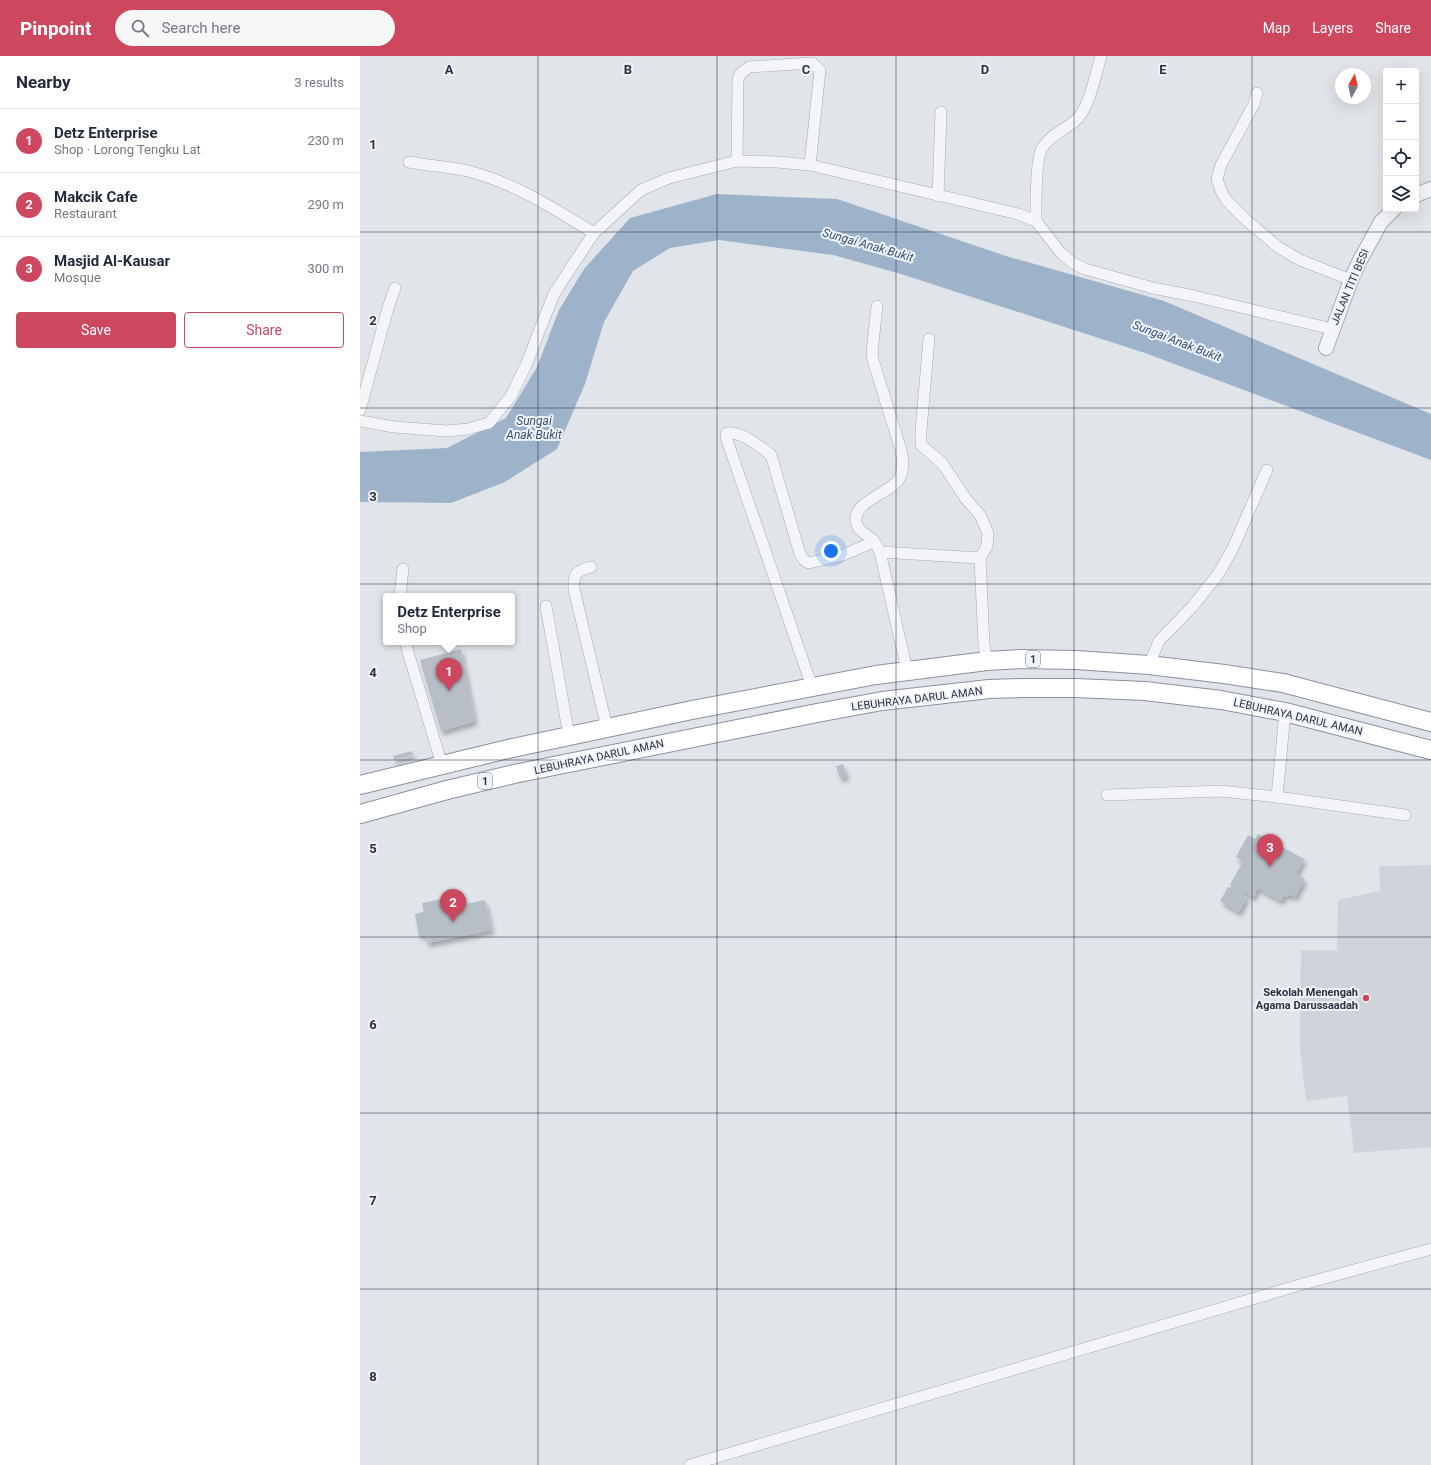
<!DOCTYPE html>
<meta charset="utf-8">
<style>
:root{--surface:#fff;--page:#f6f6f7;--text:#1f2937;--muted:#747a83;--line:#e0e1e3;--accent:#cd475f}
body{margin:0;font-family:Roboto,sans-serif;background:var(--page);color:var(--text)}
.controls{position:absolute;right:12px;top:12px;display:grid;overflow:hidden;border-radius:4px;box-shadow:0 4px 16px #0002}
.controls button{width:36px;height:36px;display:grid;place-items:center;padding:0;border:0;border-bottom:1px solid var(--line);background:var(--surface);color:var(--text);font:20px sans-serif}
.compass{position:absolute;left:975px;top:12px;width:36px;height:36px;border-radius:50%;background:var(--surface);box-shadow:0 4px 16px #0002;rotate:8deg}
.you{position:absolute;left:471px;top:495px;width:14px;height:14px;margin:-10px;border:3px solid #fff;border-radius:50%;background:#1a73e8;box-shadow:0 0 0 6px #1a73e833}
.badge{display:grid;place-items:center;width:26px;height:26px;border-radius:50%;background:var(--accent);color:#fff;font-size:13px;font-weight:700}
.pin{position:absolute;translate:-50% -33px;filter:drop-shadow(0 1px 2px #0008)}
.pin::after{content:'';position:absolute;top:21px;width:14px;height:12px;background:inherit;clip-path:polygon(0 0,100% 0,50% 100%)}
.popup{position:absolute;left:23px;top:537px;width:132px;height:52px;box-sizing:border-box;display:grid;place-content:center;border-radius:4px;background:var(--surface);filter:drop-shadow(0 1px 3px #0005);font-size:13px;white-space:nowrap;color:var(--muted)}
.popup b{font-size:15px;color:var(--text)}
.popup::after{content:'';position:absolute;left:50%;top:100%;margin-left:-8px;border:8px solid transparent;border-top-color:var(--surface)}
.list{margin:0;padding:0;list-style:none}
h2{display:flex;justify-content:space-between;align-items:center;height:52px;margin:0;padding:0 16px;font-size:17px}
h2 small{font-size:13px;font-weight:400;color:var(--muted)}
.list li{display:grid;grid-template-columns:26px 1fr auto;gap:12px;align-items:center;box-sizing:border-box;height:64px;padding:0 16px;border-top:1px solid var(--line)}
.list b{display:block;font-size:15px;white-space:nowrap}
.list p{margin:0;font-size:13px;white-space:nowrap;color:var(--muted)}
.list em{font-size:13px;font-style:normal;color:var(--muted)}
.actions{display:flex;gap:8px;padding:12px 16px}
.actions a{flex:1;padding:9px 0;border:1px solid var(--accent);border-radius:4px;text-align:center;font-size:14px;color:var(--accent)}
.actions .main{background:var(--accent);color:#fff}
.icon{flex:none;width:22px;height:22px;fill:none;stroke:currentColor;stroke-width:2;stroke-linecap:round;stroke-linejoin:round}
.map{position:relative;flex:none;width:1071px;height:1409px;overflow:hidden}
header{display:flex;align-items:center;gap:24px;box-sizing:border-box;height:56px;padding:0 20px;background:var(--accent);color:#fff}
header strong{font-size:19px}
nav{display:flex;gap:22px;margin-inline-start:auto;font-size:14px}
.search{width:280px;height:36px;background:var(--page);display:flex;align-items:center;gap:10px;box-sizing:border-box;padding:0 14px;border-radius:22px;color:var(--muted);font-size:15px}
main{display:flex}
aside{flex:1;background:var(--surface)}
.map>svg:first-child{display:block}
.built{fill:#cfd4db}
.water{fill:#9cb3c9}
.building{fill:#b8bec6;filter:url(#shadow)}
.lines{fill:none;stroke-linecap:round;stroke-linejoin:round}
.minor-casing{stroke:#a6abb3;stroke-width:12}
.tertiary-casing{stroke:#a6abb3;stroke-width:16}
.trunk-casing{stroke:#8892a0;stroke-width:20}
.minor{stroke:#f4f5f8;stroke-width:11}
.tertiary{stroke:#f4f5f8;stroke-width:14}
.trunk{stroke:#fff;stroke-width:18}
.grid{fill:none;stroke:#293241;stroke-width:1;stroke-opacity:0.55}
.poi-dot{fill:#cd475f;stroke:#f0f3f7;stroke-width:1.5}
.labels{text-anchor:middle;dominant-baseline:central;stroke-width:4;stroke-linejoin:round;paint-order:stroke}
.shield{fill:#f0f3f7;stroke:#656c78;stroke-width:1}
.shield-label{font-size:10px;font-weight:bold;fill:#293241}
.street-label{font-size:11px;fill:#293241;stroke:#f0f3f7}
.poi-label{font-size:11px;font-weight:bold;fill:#293241;stroke:#f0f3f7;text-anchor:end}
.water-label{font-size:12px;font-style:italic;fill:#345274;stroke:#f0f3f7}
.grid-label{font-size:13px;text-anchor:middle;font-weight:bold;fill:#293241;stroke:#f0f3f7;stroke-width:4;stroke-linejoin:round;paint-order:stroke}
</style>
<header>
<strong>Pinpoint</strong>
<div class="search"><svg class="icon" aria-label="search" viewBox="0 0 24 24"><circle cx="10" cy="10" r="6"/><path d="M15 15l6 6"/></svg>Search here</div>
<nav><a>Map</a><a>Layers</a><a>Share</a></nav>
</header>
<main>
<aside>
<h2>Nearby<small>3 results</small></h2>
<ul class="list">
<li><span class="badge">1</span><div><b>Detz Enterprise</b><p>Shop · Lorong Tengku Lat</p></div><em>230 m</em></li>
<li><span class="badge">2</span><div><b>Makcik Cafe</b><p>Restaurant</p></div><em>290 m</em></li>
<li><span class="badge">3</span><div><b>Masjid Al-Kausar</b><p>Mosque</p></div><em>300 m</em></li>
</ul>
<div class="actions"><a class="main">Save</a><a>Share</a></div>
</aside>
<div class="map">
<svg width="1071" height="1409" viewBox="0 0 1071 1409">
<defs>
<filter id="shadow"><feDropShadow dx="2.5" dy="4.5" stdDeviation="2" flood-color="#0004"/></filter>
</defs>
<rect width="100%" height="100%" fill="#e1e4e9"/>
<!-- built -->
<path class="built" d="M1071,809V1091L994,1097L987,1040L946,1045L940,990L941,894H977L978,844L1020,835L1019,810Z"/>
<!-- water -->
<path class="water" d="M357,138L477,143L646,200L804,245L1071,358V404L785,297L541,218L473,199L359,184L310,192L273,215L244,266L225,328L197,393L145,426L91,447L0,446V396L87,392L146,362L177,311L199,254L224,213L270,162Z"/>
<!-- building -->
<g class="building">
<path d="M101,593L115,665L81,675L60,604Z"/>
<path d="M52,695L53,699L34,704L33,700Z"/>
<path d="M483,708L487,720L480,722L476,710Z"/>
<path d="M898,778L944,803L936,818L945,823L935,841L929,838L927,841L924,839L921,845L898,832L893,841L884,836L882,838L887,841L879,856L860,845L868,831L870,832L872,830L870,829L883,805L876,801L888,779L895,783Z"/>
<path d="M103,839L105,848L125,844L132,874L67,887L65,879L59,880L55,858L64,856L62,847Z"/>
</g>
<g class="lines">
<!-- minor casing -->
<g class="minor-casing">
<g id="minor">
<path d="M897,37L894,48L861,109L857,123L861,135L867,145L885,163L918,191L940,204L991,224"/>
<path d="M377,105L378,24L380,18L389,11L452,7L460,14L450,109"/>
<path d="M49,106C69,110 95,111 115,117C158,129 196,154 234,177"/>
<path d="M578,140L581,56"/>
<path d="M676,165C676,150 675,104 682,92C689,80 704,74 715,65C729,54 736,17 741,0"/>
<path d="M517,250L512,296L513,304L541,394C543,403 544,413 540,421C533,438 485,446 498,471C501,477 509,480 514,485C516,488 518,492 520,496L547,614"/>
<path d="M569,283L561,374V389L582,407L606,443L620,459L628,477L627,490L620,502L624,589L627,605"/>
<path d="M0,354L28,252L35,232"/>
<path d="M0,365L34,371L87,375L108,373L129,367L151,340L167,307L180,273L194,238L214,207L234,177L281,134L309,122L377,105L417,106L450,109L658,158L676,165L700,196L713,207L725,213L793,232L834,240L972,273"/>
<path d="M520,496L620,502"/>
<path d="M231,511C216,515 213,517 214,533L247,672"/>
<path d="M40,540L43,513"/>
<path d="M186,550L209,680"/>
<path d="M45,586L82,709"/>
<path d="M789,609L799,585L833,550L859,517L873,492L907,414"/>
<path d="M452,631L366,381L367,377C381,375 401,391 411,399L440,498L444,504L449,507L483,499L514,486"/>
<path d="M747,739L861,735L917,741L1045,759"/>
<path d="M917,741L925,656"/>
<path d="M330,1409L943,1228L1071,1193"/>
</g>
</g>
<!-- tertiary casing -->
<g class="tertiary-casing">
<g id="tertiary">
<path d="M1056,139L1071,133"/>
<path d="M966,292L991,224L999,206L1021,166L1034,153"/>
</g>
</g>
<!-- trunk casing -->
<g class="trunk-casing">
<g id="trunk">
<path d="M0,729L148,693L332,654L516,619L627,605L661,603L716,604L789,609L864,618L923,627L1071,666"/>
<path d="M0,758L87,734L154,718L457,657L522,645L629,633L662,632H716L785,635L861,644L925,656L1071,694"/>
</g>
</g>
<!-- minor -->
<use href="#minor" class="minor"/>
<!-- tertiary -->
<use href="#tertiary" class="tertiary"/>
<!-- trunk -->
<use href="#trunk" class="trunk"/>
</g>
<!-- grid -->
<path class="grid" d="M178,0V1409M357,0V1409M536,0V1409M714,0V1409M892,0V1409M0,176H1071M0,352H1071M0,528H1071M0,704H1071M0,881H1071M0,1057H1071M0,1233H1071"/>
<!-- markers -->
<circle class="poi-dot" cx="1006" cy="942" r="4"/>
<g class="labels">
<!-- shield labels -->
<g class="shield">
<rect x="666" y="595" width="14" height="16" rx="3"/>
<rect x="118" y="717" width="14" height="16" rx="3"/>
</g>
<g class="shield-label">
<text x="673" y="603">1</text>
<text x="125" y="725">1</text>
</g>
<!-- street labels -->
<g class="street-label">
<text transform="translate(990 231) rotate(-67)">JALAN TITI BESI</text>
<text transform="translate(557 643) rotate(-7)">LEBUHRAYA DARUL AMAN</text>
<text transform="translate(938 661) rotate(13)">LEBUHRAYA DARUL AMAN</text>
<text transform="translate(239 701) rotate(-12)">LEBUHRAYA DARUL AMAN</text>
</g>
<!-- poi labels -->
<g class="poi-label">
<text x="998" y="936">Sekolah Menengah<tspan x="998" dy="13">Agama Darussaadah</tspan></text>
</g>
<!-- water labels -->
<g class="water-label">
<text transform="translate(508 189) rotate(16)">Sungai Anak Bukit</text>
<text transform="translate(817 285) rotate(21)">Sungai Anak Bukit</text>
<text x="174" y="365">Sungai<tspan x="174" dy="14">Anak Bukit</tspan></text>
</g>
</g>
<g class="grid-label">
<text x="89" y="18">A</text>
<text x="268" y="18">B</text>
<text x="446" y="18">C</text>
<text x="625" y="18">D</text>
<text x="803" y="18">E</text>
<text x="13" y="93">1</text>
<text x="13" y="269">2</text>
<text x="13" y="445">3</text>
<text x="13" y="621">4</text>
<text x="13" y="797">5</text>
<text x="13" y="973">6</text>
<text x="13" y="1149">7</text>
<text x="13" y="1325">8</text>
</g>
</svg>
<div class="controls">
<button>+</button>
<button>−</button>
<button><svg class="icon" aria-label="locate" viewBox="0 0 24 24"><circle cx="12" cy="12" r="6"/><path d="M12 2v4M12 18v4M2 12h4M18 12h4"/></svg></button>
<button><svg class="icon" aria-label="layers" viewBox="0 0 24 24"><path d="M12 4l9 5-9 5-9-5zM3 14l9 5 9-5"/></svg></button>
</div>
<svg class="compass" viewBox="-18 -18 36 36"><path d="M0-13l5 13h-10z" fill="#e53935"/><path d="M0 13l5-13h-10z" fill="#747a83"/></svg>
<div class="you"></div>
<div class="pin badge" style="left:89px;top:635px">1</div>
<div class="popup"><b>Detz Enterprise</b>Shop</div>
<div class="pin badge" style="left:93px;top:866px">2</div>
<div class="pin badge" style="left:910px;top:811px">3</div>
</div>
</main>
